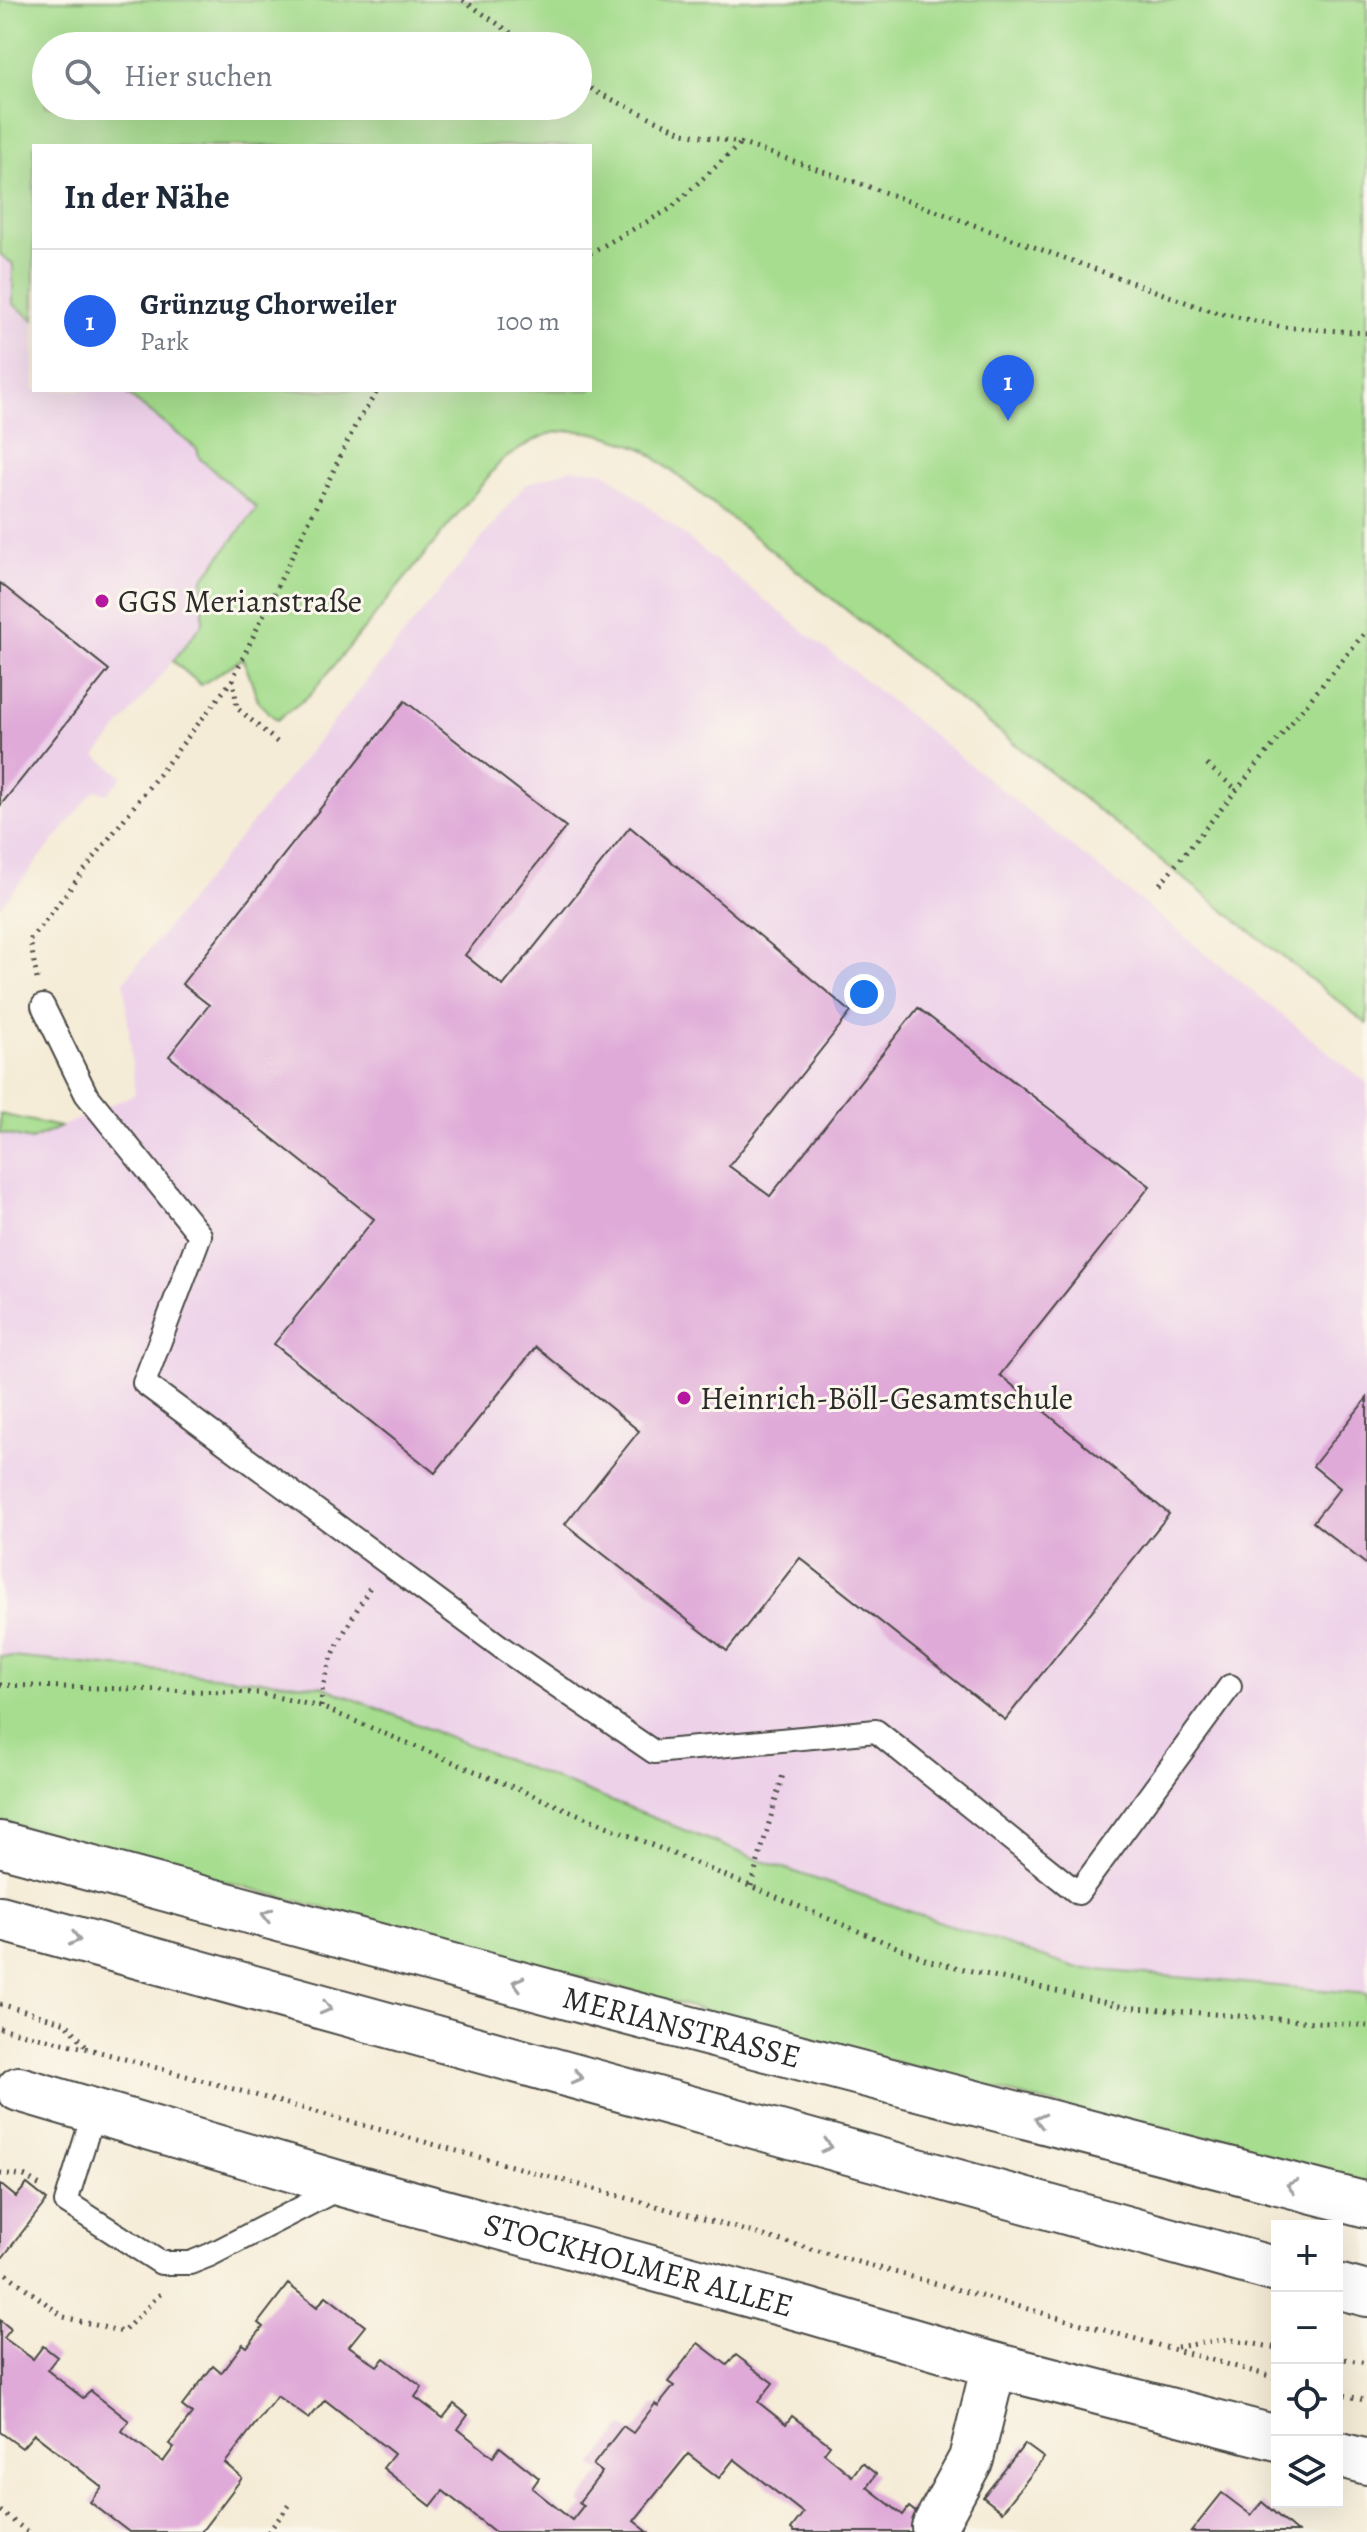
<!DOCTYPE html>
<html lang="de">
<meta charset="utf-8">
<style>
:root{--surface:#fff;--page:#f6f6f7;--text:#1f2937;--muted:#747a83;--line:#e0e1e3;--accent:#2563eb}
body{margin:0;font-family:Alegreya,serif;background:var(--page);color:var(--text)}
.controls{position:absolute;right:24px;bottom:24px;display:grid;overflow:hidden;border-radius:0px;box-shadow:0 8px 32px #0002}
.controls button{width:72px;height:72px;display:grid;place-items:center;padding:0;border:0;border-bottom:2px solid var(--line);background:var(--surface);color:var(--text);font:40px sans-serif}
.you{position:absolute;left:864px;top:994px;width:28px;height:28px;margin:-20px;border:6px solid #fff;border-radius:50%;background:#1a73e8;box-shadow:0 0 0 12px #1a73e833}
.badge{display:grid;place-items:center;width:52px;height:52px;border-radius:50%;background:var(--accent);color:#fff;font-size:26px;font-weight:700}
.pin{position:absolute;translate:-50% -66px;filter:drop-shadow(0 2px 4px #0008)}
.pin::after{content:'';position:absolute;top:42px;width:28px;height:24px;background:inherit;clip-path:polygon(0 0,100% 0,50% 100%)}
.list{margin:0;padding:0;list-style:none}
h2{display:flex;justify-content:space-between;align-items:center;height:104px;margin:0;padding:0 32px;font-size:34px}
h2 small{font-size:26px;font-weight:400;color:var(--muted)}
.list li{display:grid;grid-template-columns:52px 1fr auto;gap:24px;align-items:center;box-sizing:border-box;height:144px;padding:0 32px;border-top:2px solid var(--line)}
.list b{display:block;font-size:30px;white-space:nowrap}
.list p{margin:0;font-size:26px;white-space:nowrap;color:var(--muted)}
.list em{font-size:26px;font-style:normal;color:var(--muted)}
.icon{flex:none;width:44px;height:44px;fill:none;stroke:currentColor;stroke-width:2;stroke-linecap:round;stroke-linejoin:round}
.map{position:relative;flex:none;width:1367px;height:2532px;overflow:hidden}
.search{position:absolute;background:var(--surface);box-shadow:0 8px 32px #0002;left:32px;top:32px;width:560px;height:88px;display:flex;align-items:center;gap:20px;box-sizing:border-box;padding:0 28px;border-radius:44px;color:var(--muted);font-size:30px}
.panel{position:absolute;background:var(--surface);box-shadow:0 8px 32px #0002;left:32px;top:144px;width:560px;height:248px;border-radius:0px}
.map>svg:first-child{display:block}
.built{fill:#edd1e9}
.green{fill:#a6dd8e;stroke:#68845c;stroke-width:2;fill-rule:evenodd}
.building{fill:#dfa9d8}
.lines{fill:none;stroke-linecap:round;stroke-linejoin:round}
.service-casing{stroke:#494845;stroke-width:26}
.minor-casing{stroke:#494845;stroke-width:48}
.primary-casing{stroke:#494845;stroke-width:48}
.path{stroke:#494845;stroke-width:5;stroke-dasharray:2 6;stroke-linecap:butt}
.service{stroke:#fff;stroke-width:22}
.minor{stroke:#fff;stroke-width:44}
.primary{stroke:#fff;stroke-width:44}
.oneway{stroke:#a0a0a0}
.poi-dot{fill:#b5179e;stroke:#fbf7ec;stroke-width:3}
.labels{text-anchor:middle;dominant-baseline:central;stroke-width:6;stroke-linejoin:round;paint-order:stroke}
.poi-label{font-size:32px;fill:#2b2b2b;stroke:#fbf7ec;text-anchor:start}
.street-label{font-size:32px;fill:#2b2b2b;stroke:#fbf7ec}
</style>
<div class="map">
<svg width="1367" height="2532" viewBox="0 0 1367 2532">
<rect width="100%" height="100%" fill="#fbf7ec"/>
<filter id="ink" filterUnits="userSpaceOnUse"><feTurbulence type="fractalNoise" baseFrequency=".0125" numOctaves="2"/><feDisplacementMap in="SourceGraphic" scale="16" xChannelSelector="R" yChannelSelector="G"/><feConvolveMatrix kernelMatrix="1 2 1 2 8 2 1 2 1" color-interpolation-filters="sRGB"/></filter>
<filter id="wash" filterUnits="userSpaceOnUse"><feTurbulence type="fractalNoise" baseFrequency=".006" numOctaves="4" result="noise"/><feDisplacementMap in="SourceGraphic" scale="32" xChannelSelector="R" yChannelSelector="G"/><feGaussianBlur stdDeviation="1.8" result="paint"/><feColorMatrix in="noise" values="0 0 0 0 0 0 0 0 0 0 0 0 0 0 0 0 0 1.4 0 .05"/><feComposite in="paint" operator="in"/></filter>
<g filter="url(#wash)">
<rect width="100%" height="100%" fill="#f5ecd7"/>
<!-- built -->
<g class="built">
<path d="M0,254L13,264V304L34,320V390H122L197,449L200,459L257,509L203,579V623L96,756L123,776L107,794L95,790L0,907Z"/>
<path d="M570,469L604,471L1367,1083V1994L1075,1968L757,1859L321,1686L0,1656V1133L31,1140L135,1094L124,981L525,485Z"/>
</g>
<!-- green -->
<g class="green">
<path d="M0,0H1367V1024L644,449C612,437 573,421 539,438C526,444 514,453 501,461L310,695L277,720L259,703L243,658L201,685L173,661L203,623V579L257,508L200,459L197,449L122,390H590V146H34V320L13,304V264L0,254ZM46,46H578V106H46Z"/>
<path d="M0,1114L60,1127L31,1140L0,1133Z"/>
<path d="M0,1656L321,1686L757,1859L1075,1968L1367,1994V2189L0,1821Z"/>
</g>
<g id="blocks">
<!-- building -->
<g class="building">
<path d="M0,583L109,670L0,806Z"/>
<path d="M405,701L566,827L465,955L503,986L630,827L851,1012L729,1166L770,1196L918,1008L1150,1186L1000,1375L1169,1514L1005,1720L800,1558L727,1651L565,1524L639,1431L536,1347L435,1473L274,1344L374,1219L169,1056L209,1005L182,984Z"/>
<path d="M1367,1398V1565L1313,1522L1340,1488L1313,1466Z"/>
<path d="M0,2184L16,2197L27,2184L47,2200L3,2257L0,2255Z"/>
<path d="M288,2284L317,2307L326,2296L365,2326L349,2346L377,2366L384,2358L422,2387L415,2397L443,2418L454,2404L468,2415L458,2429L493,2457L500,2447L539,2478L532,2488L572,2520L583,2506L579,2502L602,2472L593,2465L623,2426L633,2433L655,2404L658,2406L674,2386L668,2382L698,2343L727,2365L736,2355L773,2383L758,2402L786,2424L792,2416L830,2445L824,2453L852,2476L862,2463L876,2474L867,2487L903,2515L909,2507L941,2532H794L791,2529L803,2513L734,2459L719,2478L688,2454L634,2521L648,2532H495L443,2491L431,2506L383,2468L394,2454L325,2400L309,2419L277,2396L225,2463L242,2478L201,2532H129L90,2502L102,2487L34,2434L22,2448L0,2432V2320L11,2329L4,2338L33,2359L43,2346L57,2357L47,2370L83,2398L91,2391L129,2421L122,2431L163,2462L174,2447L169,2444L192,2414L182,2406L213,2366L221,2373L243,2344L247,2347L263,2327L258,2323Z"/>
<path d="M1025,2444L1044,2458L1002,2512L983,2497Z"/>
<path d="M1222,2493L1251,2515L1262,2502L1297,2532H1191Z"/>
</g>
</g>
</g>
<g filter="url(#ink)">
<use href="#blocks" fill-opacity="0" stroke="#494845" stroke-width="2"/>
<g class="lines">
<!-- service casing -->
<g class="service-casing">
<g id="service">
<path d="M43,1006L86,1094L200,1235L144,1383L505,1650L654,1752L876,1731L1078,1893L1230,1686"/>
<path d="M94,2112L66,2202L161,2263H190L210,2255L342,2187"/>
</g>
</g>
<!-- minor casing -->
<g class="minor-casing">
<g id="minor">
<path id="s1" d="M19,2089L345,2185L806,2310L994,2365L1277,2438"/>
<path d="M1337,2454L1367,2462"/>
<path d="M934,2527L971,2459L994,2365"/>
</g>
</g>
<!-- primary casing -->
<g class="primary-casing">
<g id="primary">
<path id="s2" d="M0,1844L583,2001L1367,2205"/>
<path d="M0,1918L1277,2270"/>
<path d="M1337,2286L1367,2294"/>
</g>
</g>
<!-- path -->
<g class="path">
<path d="M463,0L530,46"/>
<path d="M578,79L596,92L684,133L740,143L867,186L1210,311L1282,327L1367,333"/>
<path d="M590,253L670,209L740,144"/>
<path d="M277,742L237,708L233,678L356,424L378,390"/>
<path d="M1207,765L1237,790"/>
<path d="M1160,884L1367,630"/>
<path d="M37,979L30,940L233,679"/>
<path d="M0,1685L258,1693L321,1707L930,1961L1124,2007L1367,2026"/>
<path d="M321,1707C321,1663 349,1625 370,1587"/>
<path d="M751,1886L784,1771"/>
<path d="M0,2004L66,2023L88,2048"/>
<path d="M0,2028L89,2049L1277,2378"/>
<path d="M0,2173L24,2176L40,2186"/>
<path d="M0,2269L64,2317L123,2332L162,2292"/>
<path d="M1177,2347L1227,2339L1277,2348"/>
<path d="M1337,2358L1367,2363"/>
<path d="M1337,2393L1367,2401"/>
<path d="M0,2511L28,2532"/>
<path d="M268,2532L292,2502"/>
</g>
<!-- service -->
<use href="#service" class="service"/>
<!-- minor -->
<use href="#minor" class="minor"/>
<!-- primary -->
<use href="#primary" class="primary"/>
</g>
<!-- one-way arrows -->
<defs><path id="oneway-chevron" d="M-2-3.5L2.5 0L-2 3.5" fill="none" stroke-width="1.6" stroke-linecap="round" stroke-linejoin="round" transform="scale(2)"/></defs>
<g class="oneway">
<use href="#oneway-chevron" transform="translate(267 1915) rotate(-165)"/>
<use href="#oneway-chevron" transform="translate(75 1939) rotate(15)"/>
<use href="#oneway-chevron" transform="translate(518 1983) rotate(-165)"/>
<use href="#oneway-chevron" transform="translate(326 2008) rotate(15)"/>
<use href="#oneway-chevron" transform="translate(577 2077) rotate(15)"/>
<use href="#oneway-chevron" transform="translate(1040 2120) rotate(-165)"/>
<use href="#oneway-chevron" transform="translate(827 2146) rotate(15)"/>
<use href="#oneway-chevron" transform="translate(1292 2186) rotate(-165)"/>
</g>
</g>
<!-- markers -->
<g class="poi-dot">
<circle cx="102" cy="601" r="8"/>
<circle cx="684" cy="1398" r="8"/>
</g>
<g class="labels">
<!-- poi labels -->
<g class="poi-label">
<text x="118" y="601">GGS Merianstraße</text>
<text x="700" y="1398">Heinrich-Böll-Gesamtschule</text>
</g>
<!-- street labels -->
<g class="street-label">
<text stroke="none"><textPath href="#s2" startOffset="706">MERIANSTRASSE</textPath></text>
<text stroke="none"><textPath href="#s1" startOffset="644">STOCKHOLMER ALLEE</textPath></text>
</g>
</g>
</svg>
<div class="controls">
<button>+</button>
<button>−</button>
<button><svg class="icon" aria-label="locate" viewBox="0 0 24 24"><circle cx="12" cy="12" r="6"/><path d="M12 2v4M12 18v4M2 12h4M18 12h4"/></svg></button>
<button><svg class="icon" aria-label="layers" viewBox="0 0 24 24"><path d="M12 4l9 5-9 5-9-5zM3 14l9 5 9-5"/></svg></button>
</div>
<div class="you"></div>
<div class="pin badge" style="left:1008px;top:421px">1</div>
<div class="search"><svg class="icon" aria-label="search" viewBox="0 0 24 24"><circle cx="10" cy="10" r="6"/><path d="M15 15l6 6"/></svg>Hier suchen</div>
<section class="panel">
<h2>In der Nähe<small></small></h2>
<ul class="list">
<li><span class="badge">1</span><div><b>Grünzug Chorweiler</b><p>Park</p></div><em>100 m</em></li>
</ul>
</section>
</div>
